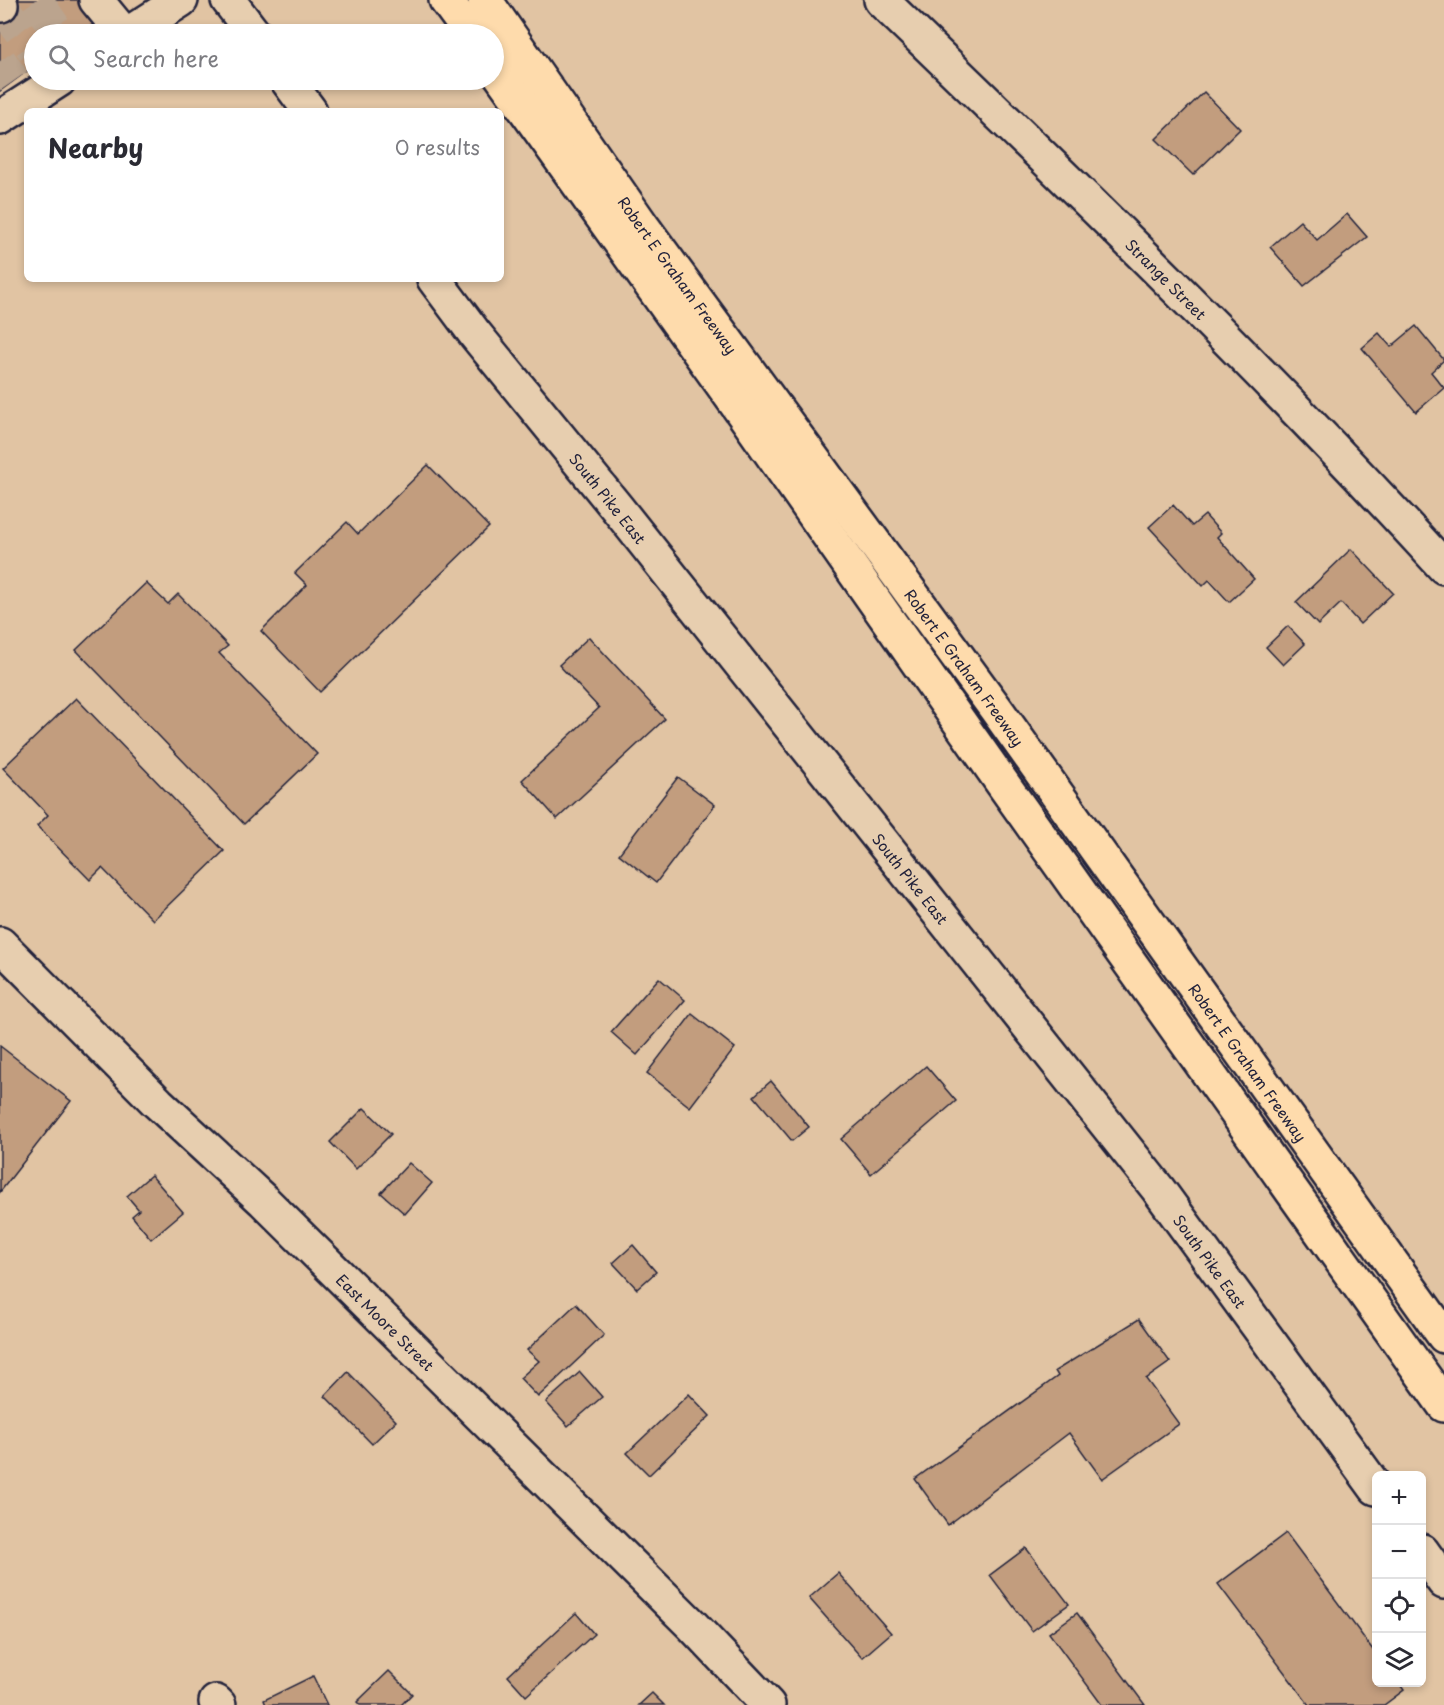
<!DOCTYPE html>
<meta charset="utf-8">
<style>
:root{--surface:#fff;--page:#f7f7f7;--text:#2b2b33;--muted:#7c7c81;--line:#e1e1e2}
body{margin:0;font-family:"Playpen Sans",sans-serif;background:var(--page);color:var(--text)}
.controls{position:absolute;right:18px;bottom:18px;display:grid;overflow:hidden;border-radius:9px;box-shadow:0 3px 9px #0003}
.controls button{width:54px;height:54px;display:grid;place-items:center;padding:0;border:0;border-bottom:2px solid var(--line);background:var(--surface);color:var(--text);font:30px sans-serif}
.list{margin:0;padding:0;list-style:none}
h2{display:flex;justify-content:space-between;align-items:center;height:78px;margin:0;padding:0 24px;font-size:26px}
h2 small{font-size:20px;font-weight:400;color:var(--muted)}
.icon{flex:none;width:33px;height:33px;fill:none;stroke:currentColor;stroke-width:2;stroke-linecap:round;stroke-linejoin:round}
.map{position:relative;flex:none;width:1444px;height:1705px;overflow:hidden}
.search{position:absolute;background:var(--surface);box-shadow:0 3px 9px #0003;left:24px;top:24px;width:480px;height:66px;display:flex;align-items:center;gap:15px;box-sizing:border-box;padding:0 21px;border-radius:33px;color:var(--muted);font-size:22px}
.panel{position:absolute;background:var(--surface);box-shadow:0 3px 9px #0003;left:24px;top:108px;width:480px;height:174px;border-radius:9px}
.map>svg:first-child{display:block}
.building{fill:#c29d7e;stroke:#22223b;stroke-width:1.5}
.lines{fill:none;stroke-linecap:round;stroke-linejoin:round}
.minor-tunnel{stroke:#bba48e;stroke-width:33;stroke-dasharray:33 16;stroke-linecap:butt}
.minor-casing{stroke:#22223b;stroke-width:38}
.highway-casing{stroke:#22223b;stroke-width:38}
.minor{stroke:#e7ceaf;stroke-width:33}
.highway{stroke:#fedbac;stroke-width:33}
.labels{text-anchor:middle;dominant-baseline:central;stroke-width:5;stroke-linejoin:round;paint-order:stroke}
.street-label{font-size:15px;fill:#22223b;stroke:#e7ceaf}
</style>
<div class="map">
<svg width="1444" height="1705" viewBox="0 0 1444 1705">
<rect width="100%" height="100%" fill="#e1c4a3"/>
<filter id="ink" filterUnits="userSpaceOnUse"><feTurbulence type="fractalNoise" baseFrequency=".0167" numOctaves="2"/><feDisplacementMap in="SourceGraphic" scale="12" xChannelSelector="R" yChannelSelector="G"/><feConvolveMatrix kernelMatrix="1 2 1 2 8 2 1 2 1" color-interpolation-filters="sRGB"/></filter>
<g filter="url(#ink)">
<!-- building -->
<g class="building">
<path d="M7,0H78L95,23L79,34H34V66L0,91V5Z"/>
<path d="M1204,92L1240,129L1193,175L1156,139Z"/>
<path d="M1347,214L1367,237L1304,286L1270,247L1300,221L1317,240Z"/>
<path d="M1416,326L1444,360L1431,372L1444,388L1416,412L1362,348L1379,333L1391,347Z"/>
<path d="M428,465L489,527L320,692L261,631L307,585L295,573L347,522L358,534Z"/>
<path d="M1173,505L1192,526L1205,515L1221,533L1217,537L1254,579L1229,602L1209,580L1203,586L1149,527Z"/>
<path d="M1351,549L1393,593L1360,624L1341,603L1318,625L1296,602Z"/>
<path d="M146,583L168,604L178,594L228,646L219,653L317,754L244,824L76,650Z"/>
<path d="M1288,626L1305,644L1283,665L1266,647Z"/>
<path d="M589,637L665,719L557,819L522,780L599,708L559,665Z"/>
<path d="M76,698L224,851L153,920L102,868L90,880L37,826L48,815L3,768Z"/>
<path d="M678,777L715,805L656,883L619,854Z"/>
<path d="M659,978L685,1000L637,1055L611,1032Z"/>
<path d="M692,1014L735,1048L690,1107L647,1073Z"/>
<path d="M0,1046L71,1101L0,1192Z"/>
<path d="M926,1066L956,1101L871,1174L841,1139Z"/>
<path d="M771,1081L809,1127L792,1141L754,1096Z"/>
<path d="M364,1108L391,1134L356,1169L330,1142Z"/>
<path d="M409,1163L432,1183L405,1214L381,1193Z"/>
<path d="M151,1175L183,1212L151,1239L132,1216L139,1210L127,1196Z"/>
<path d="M633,1245L656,1272L637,1289L613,1263Z"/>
<path d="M576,1304L604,1335L538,1397L520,1378L539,1361L527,1350Z"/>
<path d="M1139,1319L1170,1362L1146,1379L1179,1424L1102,1479L1069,1433L948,1525L915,1479L1058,1376L1055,1371Z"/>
<path d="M348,1372L396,1421L372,1444L325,1396Z"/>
<path d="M580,1372L602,1397L568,1426L546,1402Z"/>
<path d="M689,1394L710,1416L649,1475L627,1453Z"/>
<path d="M1286,1533L1376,1654V1682H1398L1404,1690L1384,1705H1309L1218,1584Z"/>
<path d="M1026,1548L1069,1604L1032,1631L990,1575Z"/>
<path d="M838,1573L891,1633L862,1658L809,1598Z"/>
<path d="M576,1613L594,1634L526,1696L508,1676Z"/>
<path d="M1077,1613L1145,1705H1102L1049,1633Z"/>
<path d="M389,1671L412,1694L401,1705H360L357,1702Z"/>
<path d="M313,1676L327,1705H266L264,1700Z"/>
<path d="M652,1693L664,1705H639Z"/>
</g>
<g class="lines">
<!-- minor-tunnel -->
<g class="minor-tunnel">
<path d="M36,0L59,34"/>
<path d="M1,5L34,50"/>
<path d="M0,61L14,81"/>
</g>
<!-- minor casing -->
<g class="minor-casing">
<g id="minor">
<path d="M96,0L124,34"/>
<path d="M228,0L254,34"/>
<path id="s1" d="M881,0C1073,185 1264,370 1444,567"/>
<path d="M0,3L1,5"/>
<path d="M128,34L181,0"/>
<path d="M287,80L310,111"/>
<path d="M0,118L59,80"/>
<path id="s2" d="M434,279L475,334L617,508L1158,1189L1376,1488"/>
<path id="s3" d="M0,944L158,1103L264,1201L691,1624L768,1705"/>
<path d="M1422,1551L1444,1582"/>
<path d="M216,1702L219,1705"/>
</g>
</g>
<!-- highway casing -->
<g class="highway-casing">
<g id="highway">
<path d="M446,0L471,34"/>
<path id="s4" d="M485,0L643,227L996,709L1444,1336"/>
<path d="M494,66L747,419L1003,784L1444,1405"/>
</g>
</g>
<!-- minor -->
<use href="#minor" class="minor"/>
<!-- highway -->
<use href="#highway" class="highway"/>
</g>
</g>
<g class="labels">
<!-- street labels -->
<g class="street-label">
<text stroke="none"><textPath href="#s4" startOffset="336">Robert E Graham Freeway</textPath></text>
<text stroke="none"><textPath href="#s1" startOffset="399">Strange Street</textPath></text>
<text stroke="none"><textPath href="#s2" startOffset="280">South Pike East</textPath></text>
<text stroke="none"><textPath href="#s4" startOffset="822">Robert E Graham Freeway</textPath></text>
<text stroke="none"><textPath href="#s2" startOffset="766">South Pike East</textPath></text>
<text stroke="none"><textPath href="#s4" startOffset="1308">Robert E Graham Freeway</textPath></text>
<text stroke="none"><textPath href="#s2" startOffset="1252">South Pike East</textPath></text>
<text stroke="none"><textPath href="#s3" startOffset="540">East Moore Street</textPath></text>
</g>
</g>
</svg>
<div class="controls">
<button>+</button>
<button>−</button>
<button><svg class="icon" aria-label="locate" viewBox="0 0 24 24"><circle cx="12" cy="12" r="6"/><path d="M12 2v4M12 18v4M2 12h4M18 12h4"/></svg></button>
<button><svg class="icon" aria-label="layers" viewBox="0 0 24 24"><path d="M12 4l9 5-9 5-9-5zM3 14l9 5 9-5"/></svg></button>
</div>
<div class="search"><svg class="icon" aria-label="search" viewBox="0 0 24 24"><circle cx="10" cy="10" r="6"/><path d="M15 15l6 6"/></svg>Search here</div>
<section class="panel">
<h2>Nearby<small>0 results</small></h2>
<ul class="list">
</ul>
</section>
</div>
